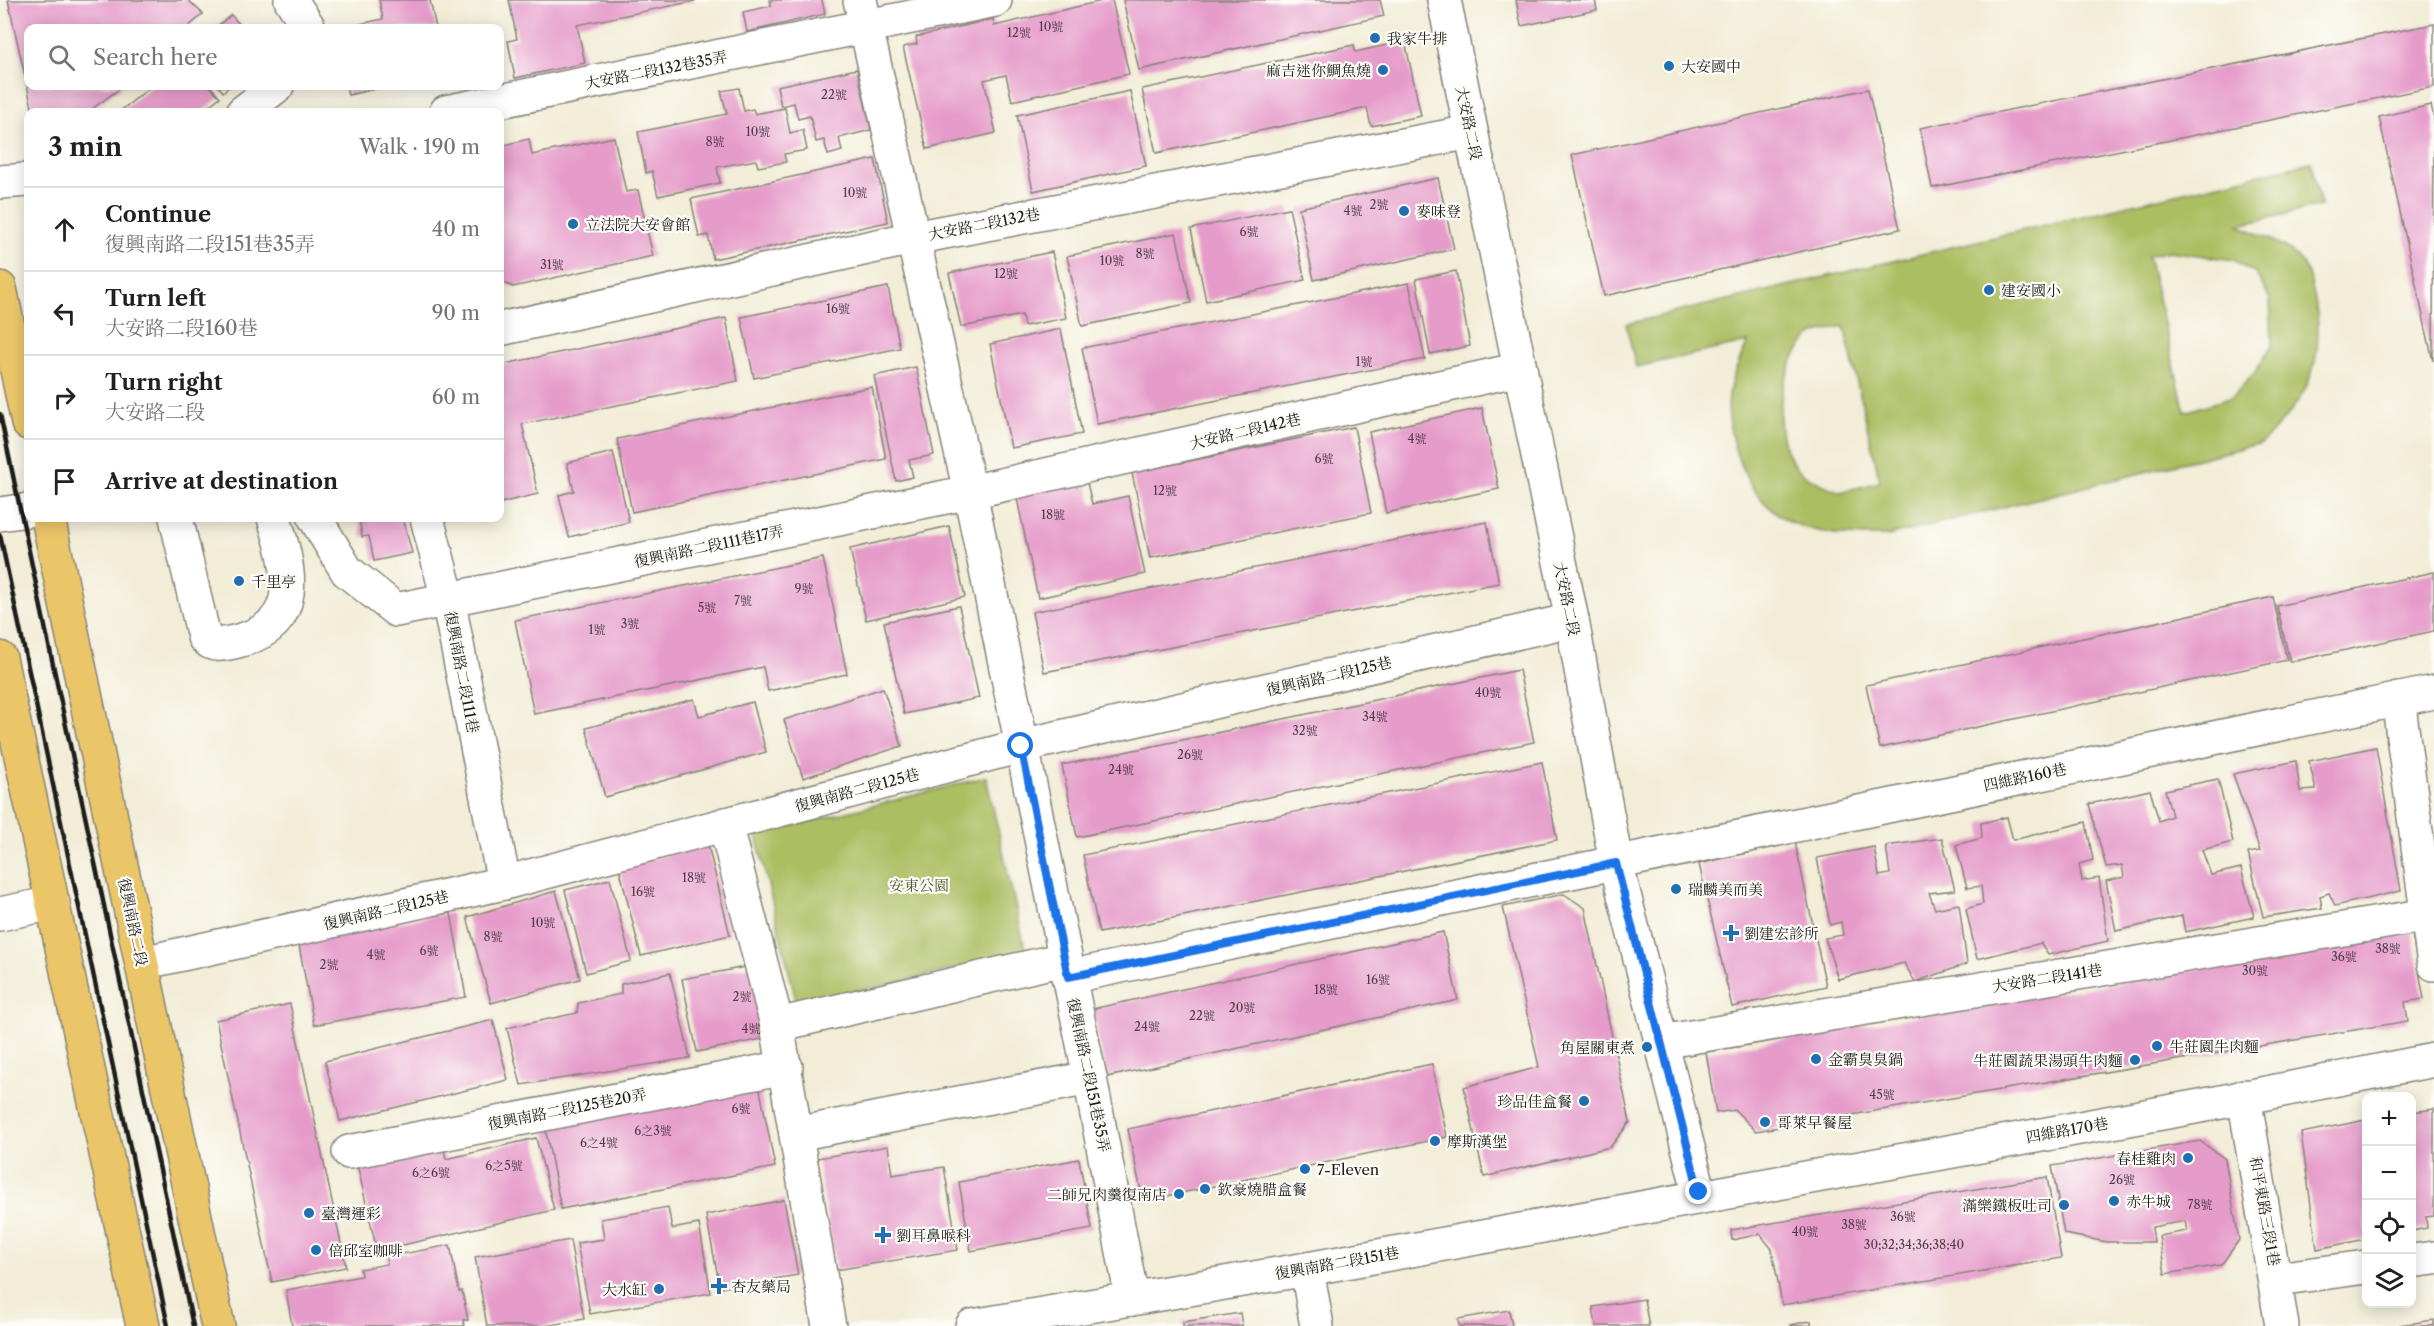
<!DOCTYPE html>
<meta charset="utf-8">
<style>
:root{--surface:#fff;--page:#f2f2f2;--text:#202124;--muted:#757577;--line:#e0e0e0}
body{margin:0;font-family:"Libre Caslon Text","Noto Serif TC",serif;background:var(--page);color:var(--text)}
.controls{position:absolute;right:18px;bottom:18px;display:grid;overflow:hidden;border-radius:12px;box-shadow:0 3px 15px #0003}
.controls button{width:54px;height:54px;display:grid;place-items:center;padding:0;border:0;border-bottom:2px solid var(--line);background:var(--surface);color:var(--text);font:30px sans-serif}
.stop{position:absolute;width:18px;height:18px;margin:-14px;border:4px solid #1a73e8;border-radius:50%;background:#fff}
.stop.end{background:#1a73e8;border-color:#fff;box-shadow:0 2px 6px #0008}
.list{margin:0;padding:0;list-style:none}
h2{display:flex;justify-content:space-between;align-items:center;height:78px;margin:0;padding:0 24px;font-size:26px}
h2 small{font-size:20px;font-weight:400;color:var(--muted)}
.list li{display:grid;grid-template-columns:39px 1fr auto;gap:18px;align-items:center;box-sizing:border-box;height:84px;padding:0 24px;border-top:2px solid var(--line)}
.list b{display:block;font-size:22px;white-space:nowrap}
.list p{margin:0;font-size:20px;white-space:nowrap;color:var(--muted)}
.list em{font-size:20px;font-style:normal;color:var(--muted)}
.icon{flex:none;width:33px;height:33px;fill:none;stroke:currentColor;stroke-width:2;stroke-linecap:round;stroke-linejoin:round}
.map{position:relative;flex:none;width:2434px;height:1326px;overflow:hidden}
.search{position:absolute;background:var(--surface);box-shadow:0 3px 15px #0003;left:24px;top:24px;width:480px;height:66px;display:flex;align-items:center;gap:15px;box-sizing:border-box;padding:0 21px;border-radius:12px;color:var(--muted);font-size:22px}
.panel{position:absolute;background:var(--surface);box-shadow:0 3px 15px #0003;left:24px;top:108px;width:480px;height:414px;border-radius:12px}
.map>svg:first-child{display:block}
.green{fill:#acbe62;stroke:#646d3f;stroke-width:1.5;fill-rule:evenodd}
.building{fill:#e69ccb}
.lines{fill:none;stroke-linecap:round;stroke-linejoin:round}
.minor-casing{stroke:#87847a;stroke-width:36}
.major-casing{stroke:#87847a;stroke-width:36}
.minor{stroke:#fff;stroke-width:33}
.major{stroke:#ebc669;stroke-width:33}
.rail{stroke:#1c1c1c;stroke-width:4.5}
.route{stroke:#1a73e8;stroke-width:8}
.poi-dot{fill:#1f6fb2;stroke:#fdfcf7;stroke-width:2}
.labels{text-anchor:middle;dominant-baseline:central;stroke-width:4.5;stroke-linejoin:round;paint-order:stroke}
.number-label{font-size:12px;fill:#4e3c48}
.poi-label{font-size:15px;fill:#1c1c1c;stroke:#fdfcf7;text-anchor:start}
.street-label{font-size:15px;fill:#1c1c1c;stroke:#fdfcf7}
.park-label{font-size:15px;fill:#565d38;stroke:#fdfcf7}
</style>
<div class="map">
<svg width="2434" height="1326" viewBox="0 0 2434 1326">
<rect width="100%" height="100%" fill="#fdfcf7"/>
<filter id="ink" filterUnits="userSpaceOnUse"><feTurbulence type="fractalNoise" baseFrequency=".0167" numOctaves="2"/><feDisplacementMap in="SourceGraphic" scale="12" xChannelSelector="R" yChannelSelector="G"/><feConvolveMatrix kernelMatrix="1 2 1 2 8 2 1 2 1" color-interpolation-filters="sRGB"/></filter>
<filter id="wash" filterUnits="userSpaceOnUse"><feTurbulence type="fractalNoise" baseFrequency=".008" numOctaves="4" result="noise"/><feDisplacementMap in="SourceGraphic" scale="24" xChannelSelector="R" yChannelSelector="G"/><feGaussianBlur stdDeviation="1.35" result="paint"/><feColorMatrix in="noise" values="0 0 0 0 0 0 0 0 0 0 0 0 0 0 0 0 0 1.4 0 .05"/><feComposite in="paint" operator="in"/></filter>
<g filter="url(#wash)">
<rect width="100%" height="100%" fill="#f2edd7"/>
<!-- green -->
<g class="green">
<path d="M2311,162L2321,206L2239,225C2261,237 2290,243 2304,266C2312,279 2315,299 2317,314C2323,375 2302,401 2262,443L1887,536C1813,537 1759,528 1735,449C1730,431 1726,407 1730,389C1733,372 1741,358 1748,342L1636,367L1626,324ZM2169,251L2234,260L2256,274L2270,299L2272,345L2256,371L2232,397L2185,412L2148,256ZM1844,326L1880,482L1840,492C1826,486 1810,480 1799,470C1767,440 1779,365 1809,338C1816,331 1834,329 1844,326Z"/>
<path d="M986,777L1026,953L797,1005L756,835Z"/>
</g>
<g id="blocks">
<!-- building -->
<g class="building">
<path d="M8,0H188L203,14L187,28H28V86H123L88,112H33Z"/>
<path d="M379,0H430L436,28H342L383,19Z"/>
<path d="M509,0H695V1L577,25L585,63L515,78L508,41L517,39Z"/>
<path d="M770,0H822L825,14L747,32L743,12L771,6Z"/>
<path d="M1106,0H1112L1129,74L1012,101L1006,75L984,80L996,133L927,149L903,47L917,44L916,37L993,19L994,26Z"/>
<path d="M1123,0H1380L1384,16L1139,70Z"/>
<path d="M1516,0H1595L1597,10L1521,26Z"/>
<path d="M231,15L243,28H215Z"/>
<path d="M2434,24V87L1932,188L1920,128Z"/>
<path d="M1405,41L1421,116L1371,126L1367,108L1156,153L1142,89L1354,45L1355,52Z"/>
<path d="M857,69L871,130L839,138L842,151L828,155L824,140L816,142L810,116L798,119L794,103L781,106L777,86Z"/>
<path d="M152,86H210L220,97L201,112H119Z"/>
<path d="M218,86H230L223,92Z"/>
<path d="M346,86H389L348,95Z"/>
<path d="M739,88L744,111L753,109L755,114L785,108L790,133L803,130L807,150L784,154L786,162L758,167L756,160L717,167L720,183L658,196L652,171L646,173L638,132L727,114L721,91Z"/>
<path d="M1868,89L1900,229L1604,296L1572,155Z"/>
<path d="M1130,91L1146,166L1033,191L1017,115Z"/>
<path d="M2431,105L2434,118L2433,361L2379,117Z"/>
<path d="M614,137L626,192L638,190L653,256L513,287L500,281V146L529,139L532,155Z"/>
<path d="M875,159L888,222L713,259L708,235L699,237L691,199Z"/>
<path d="M1438,178L1454,249L1314,280L1299,208Z"/>
<path d="M1289,208L1305,280L1206,301L1191,229Z"/>
<path d="M1176,233L1191,303L1082,326L1067,256Z"/>
<path d="M1052,252L1066,318L1024,326L1022,315L961,327L949,273Z"/>
<path d="M1456,271L1470,346L1430,354L1416,279Z"/>
<path d="M1409,283L1425,359L1097,424L1082,348Z"/>
<path d="M888,287L900,348L754,378L741,317Z"/>
<path d="M726,318L738,381L522,424L538,494L500,503V365Z"/>
<path d="M1061,329L1082,434L1011,448L990,344Z"/>
<path d="M916,367L934,455L909,460L913,477L896,481L874,376Z"/>
<path d="M872,387L886,459L632,512L617,439Z"/>
<path d="M1482,408L1499,489L1386,513L1369,432Z"/>
<path d="M1354,427L1371,513L1150,558L1132,473Z"/>
<path d="M613,452L629,522L569,537L559,495L574,491L567,463Z"/>
<path d="M1085,474L1092,504L1128,496L1145,574L1038,598L1015,489Z"/>
<path d="M359,518H403L412,553L374,561L369,536L362,537Z"/>
<path d="M1487,522L1499,583L1044,672L1032,612Z"/>
<path d="M949,526L965,597L866,620L850,549Z"/>
<path d="M823,558L847,674L768,691L763,667L534,714L515,620Z"/>
<path d="M2434,572V631L2290,662L2277,606Z"/>
<path d="M2273,597L2287,660L1880,748L1866,685Z"/>
<path d="M959,606L979,698L904,714L884,622Z"/>
<path d="M1519,670L1534,742L1077,837L1062,765Z"/>
<path d="M883,688L902,746L803,778L784,720Z"/>
<path d="M694,699L699,716L753,702L766,752L605,797L586,728Z"/>
<path d="M2376,747L2401,891L2335,906L2329,893L2320,896L2322,908L2263,917L2248,853L2260,851L2233,774L2296,761L2300,791L2316,790L2309,761Z"/>
<path d="M1542,762L1557,840L1099,933L1083,855Z"/>
<path d="M2218,779L2233,842L2202,850L2211,875L2241,868L2254,917L2185,932L2182,916L2116,931L2106,881L2124,877L2122,865L2106,867L2089,804L2150,790L2159,821L2172,816L2165,790Z"/>
<path d="M2007,817L2013,840L2086,822L2093,860L2079,864L2082,881L2099,878L2108,941L2048,955L2041,943L1977,959L1966,909L1983,904L1981,886L1967,888L1956,845L1982,838L1981,823Z"/>
<path d="M1942,838L1955,890L1929,893L1935,909L1959,904L1967,964L1915,982L1904,963L1838,979L1825,938L1843,935L1841,922L1830,925L1817,858L1874,847L1879,876L1890,874L1886,846Z"/>
<path d="M1795,842L1826,986L1732,1007L1699,864Z"/>
<path d="M708,845L730,935L641,956L619,867Z"/>
<path d="M610,879L631,961L586,973L565,890Z"/>
<path d="M556,891L580,979L491,1003L467,917Z"/>
<path d="M1564,894L1585,908L1630,1122L1610,1147L1484,1177L1464,1087L1539,1067L1503,907Z"/>
<path d="M451,913L466,997L314,1025L298,940Z"/>
<path d="M1443,932L1458,1000L1107,1077L1092,1009Z"/>
<path d="M2412,933L2424,999L2405,1002L2408,1021L1756,1131L1735,1110L1716,1113L1706,1052Z"/>
<path d="M761,964L772,1037L697,1052L682,979Z"/>
<path d="M670,973L690,1058L521,1085L507,1028L577,1013L578,1003L621,994V984Z"/>
<path d="M290,1004L346,1267L272,1282L216,1020Z"/>
<path d="M493,1020L508,1080L340,1121L325,1061Z"/>
<path d="M1432,1064L1447,1137L1143,1201L1128,1129Z"/>
<path d="M759,1085L775,1167L561,1209L545,1127Z"/>
<path d="M2434,1109V1216L2426,1217L2427,1228L2412,1231V1112Z"/>
<path d="M2366,1120V1239L2317,1249L2301,1133Z"/>
<path d="M536,1138L554,1210L377,1251L357,1164L443,1144L446,1159Z"/>
<path d="M2200,1141L2225,1159L2239,1240L2221,1265L2165,1274L2159,1236L2187,1231L2185,1221L2152,1227L2154,1242H2107L2064,1234L2052,1166Z"/>
<path d="M888,1146L892,1175L944,1167L958,1250L836,1270L817,1158Z"/>
<path d="M1079,1159L1092,1229L971,1251L959,1182Z"/>
<path d="M2047,1177L2061,1258L1782,1305L1772,1249L1760,1234L1732,1240L1731,1230Z"/>
<path d="M784,1200L798,1275L720,1288L706,1215Z"/>
<path d="M668,1207L672,1229L699,1224L711,1293L590,1314L577,1243L604,1239L601,1219Z"/>
<path d="M570,1240L584,1319L546,1326H487L475,1257Z"/>
<path d="M450,1245L459,1292L462,1291L468,1320H463L464,1326H292L286,1290L361,1276L360,1269L387,1264L386,1257Z"/>
<path d="M1644,1299L1649,1326H1596L1593,1307Z"/>
<path d="M1509,1310L1512,1326H1459L1458,1319Z"/>
<path d="M1240,1313L1242,1326H1183V1322Z"/>
<path d="M2434,1320V1326H2400V1325Z"/>
<path d="M1811,1321V1326H1791L1790,1325Z"/>
</g>
</g>
</g>
<g filter="url(#ink)">
<use href="#blocks" fill-opacity="0" stroke="#87847a" stroke-width="1.5"/>
<g class="lines">
<!-- minor casing -->
<g class="minor-casing">
<g id="minor">
<path d="M291,0L309,28"/>
<path d="M860,0L970,492L1090,1078L1132,1299"/>
<path d="M1444,0L1572,620L1616,863L1700,1195"/>
<path d="M243,112L277,86"/>
<path d="M446,112L995,0"/>
<path d="M0,182L28,180"/>
<path d="M500,329L913,238L1471,132"/>
<path d="M0,514L28,510"/>
<path d="M176,518L204,637C213,648 225,644 238,641C305,624 290,569 274,518"/>
<path d="M315,518L347,571L396,610L970,492L1520,369"/>
<path d="M427,518L448,599L504,883"/>
<path d="M2398,699L2434,964"/>
<path d="M725,824L777,1025L829,1326"/>
<path d="M0,914L53,903"/>
<path d="M142,963L504,883L1021,746L1572,620"/>
<path d="M1068,977L2434,692"/>
<path d="M777,1025L1064,959"/>
<path d="M1661,1042L2434,914"/>
<path d="M2244,1096L2282,1326"/>
<path d="M796,1134L1090,1078"/>
<path d="M349,1152L786,1067"/>
<path d="M2412,1261L2434,1258"/>
<path d="M1307,1269L1317,1326"/>
<path d="M2277,1279L2366,1267"/>
<path d="M972,1326L1307,1269L2211,1104L2434,1060"/>
</g>
</g>
<!-- major casing -->
<g class="major-casing">
<g id="major">
<path d="M0,288L28,423"/>
<path d="M48,518L218,1326"/>
<path d="M0,658L143,1326"/>
</g>
</g>
<!-- minor -->
<use href="#minor" class="minor"/>
<!-- major -->
<use href="#major" class="major"/>
<!-- rail -->
<g class="rail">
<path d="M0,414L193,1326"/>
<path d="M0,535L168,1326"/>
</g>
</g>
</g>
<g class="lines" filter="url(#ink)">
<!-- route -->
<path class="route" d="M1021,746L1068,977L1616,863L1699,1192"/>
</g>
<!-- markers -->
<g class="poi-dot">
<circle cx="1375" cy="38" r="6"/>
<circle cx="1669" cy="66" r="6"/>
<circle cx="1383" cy="70" r="6"/>
<circle cx="1404" cy="211" r="6"/>
<circle cx="573" cy="224" r="6"/>
<circle cx="1989" cy="290" r="6"/>
<circle cx="239" cy="581" r="6"/>
<circle cx="1676" cy="889" r="6"/>
<path d="M1728 924h6v6h6v6h-6v6h-6v-6h-6v-6h6z"/>
<circle cx="2157" cy="1046" r="6"/>
<circle cx="1647" cy="1047" r="6"/>
<circle cx="1816" cy="1059" r="6"/>
<circle cx="2135" cy="1060" r="6"/>
<circle cx="1584" cy="1101" r="6"/>
<circle cx="1765" cy="1122" r="6"/>
<circle cx="1435" cy="1141" r="6"/>
<circle cx="2188" cy="1158" r="6"/>
<circle cx="1305" cy="1169" r="6"/>
<circle cx="1205" cy="1189" r="6"/>
<circle cx="1179" cy="1194" r="6"/>
<circle cx="2114" cy="1201" r="6"/>
<circle cx="2064" cy="1205" r="6"/>
<circle cx="309" cy="1213" r="6"/>
<path d="M880 1226h6v6h6v6h-6v6h-6v-6h-6v-6h6z"/>
<circle cx="316" cy="1250" r="6"/>
<path d="M716 1277h6v6h6v6h-6v6h-6v-6h-6v-6h6z"/>
<circle cx="659" cy="1289" r="6"/>
</g>
<g class="labels">
<!-- number labels -->
<g class="number-label">
<text x="1051" y="26">10號</text>
<text x="1019" y="32">12號</text>
<text x="834" y="94">22號</text>
<text x="758" y="131">10號</text>
<text x="715" y="141">8號</text>
<text x="855" y="192">10號</text>
<text x="1379" y="204">2號</text>
<text x="1353" y="210">4號</text>
<text x="1249" y="231">6號</text>
<text x="1145" y="253">8號</text>
<text x="1112" y="260">10號</text>
<text x="552" y="264">31號</text>
<text x="1006" y="273">12號</text>
<text x="838" y="308">16號</text>
<text x="1364" y="361">1號</text>
<text x="1417" y="438">4號</text>
<text x="1324" y="458">6號</text>
<text x="1165" y="490">12號</text>
<text x="1053" y="514">18號</text>
<text x="804" y="588">9號</text>
<text x="743" y="600">7號</text>
<text x="707" y="607">5號</text>
<text x="630" y="623">3號</text>
<text x="597" y="629">1號</text>
<text x="1488" y="692">40號</text>
<text x="1375" y="716">34號</text>
<text x="1305" y="730">32號</text>
<text x="1190" y="754">26號</text>
<text x="1121" y="769">24號</text>
<text x="694" y="877">18號</text>
<text x="643" y="891">16號</text>
<text x="543" y="922">10號</text>
<text x="493" y="936">8號</text>
<text x="2388" y="948">38號</text>
<text x="429" y="950">6號</text>
<text x="376" y="954">4號</text>
<text x="2344" y="956">36號</text>
<text x="329" y="964">2號</text>
<text x="2255" y="970">30號</text>
<text x="1378" y="979">16號</text>
<text x="1326" y="989">18號</text>
<text x="742" y="996">2號</text>
<text x="1242" y="1007">20號</text>
<text x="1202" y="1015">22號</text>
<text x="1147" y="1026">24號</text>
<text x="751" y="1028">4號</text>
<text x="1882" y="1094">45號</text>
<text x="741" y="1108">6號</text>
<text x="653" y="1130">6之3號</text>
<text x="599" y="1142">6之4號</text>
<text x="504" y="1165">6之5號</text>
<text x="431" y="1172">6之6號</text>
<text x="2122" y="1179">26號</text>
<text x="2200" y="1204">78號</text>
<text x="1903" y="1216">36號</text>
<text x="1854" y="1224">38號</text>
<text x="1805" y="1231">40號</text>
<text x="1914" y="1244">30;32;34;36;38;40</text>
</g>
<!-- poi labels -->
<g class="poi-label">
<text x="1387" y="38">我家牛排</text>
<text x="1681" y="66">大安國中</text>
<text x="1371" y="70" text-anchor="end">麻吉迷你鯛魚燒</text>
<text x="1416" y="211">麥味登</text>
<text x="585" y="224">立法院大安會館</text>
<text x="2001" y="290">建安國小</text>
<text x="251" y="581">千里亭</text>
<text x="1688" y="889">瑞麟美而美</text>
<text x="1744" y="933">劉建宏診所</text>
<text x="2169" y="1046">牛莊園牛肉麵</text>
<text x="1635" y="1047" text-anchor="end">角屋關東煮</text>
<text x="1828" y="1059">金霸臭臭鍋</text>
<text x="2123" y="1060" text-anchor="end">牛莊園蔬果湯頭牛肉麵</text>
<text x="1572" y="1101" text-anchor="end">珍品佳盒餐</text>
<text x="1777" y="1122">哥萊早餐屋</text>
<text x="1447" y="1141">摩斯漢堡</text>
<text x="2176" y="1158" text-anchor="end">春桂雞肉</text>
<text x="1317" y="1169">7-Eleven</text>
<text x="1217" y="1189">欽豪燒腊盒餐</text>
<text x="1167" y="1194" text-anchor="end">二師兄肉羹復南店</text>
<text x="2126" y="1201">赤牛城</text>
<text x="2052" y="1205" text-anchor="end">滿樂鐵板吐司</text>
<text x="321" y="1213">臺灣運彩</text>
<text x="896" y="1235">劉耳鼻喉科</text>
<text x="328" y="1250">倍邱室咖啡</text>
<text x="731" y="1286">杏友藥局</text>
<text x="647" y="1289" text-anchor="end">大水缸</text>
</g>
<!-- street labels -->
<g class="street-label">
<text transform="translate(656 70) rotate(-11)">大安路二段132巷35弄</text>
<text transform="translate(1469 123) rotate(78)">大安路二段</text>
<text transform="translate(984 224) rotate(-11)">大安路二段132巷</text>
<text transform="translate(1245 431) rotate(-13)">大安路二段142巷</text>
<text transform="translate(709 546) rotate(-12)">復興南路二段111巷17弄</text>
<text transform="translate(1567 599) rotate(78)">大安路二段</text>
<text transform="translate(462 672) rotate(79)">復興南路二段111巷</text>
<text transform="translate(1329 676) rotate(-13)">復興南路二段125巷</text>
<text transform="translate(2025 777) rotate(-12)">四維路160巷</text>
<text transform="translate(857 790) rotate(-15)">復興南路二段125巷</text>
<text transform="translate(386 910) rotate(-13)">復興南路二段125巷</text>
<text transform="translate(133 922) rotate(78)">復興南路二段</text>
<text transform="translate(2047 978) rotate(-9)">大安路二段141巷</text>
<text transform="translate(1089 1075) rotate(78)">復興南路二段151巷35弄</text>
<text transform="translate(567 1109) rotate(-11)">復興南路二段125巷20弄</text>
<text transform="translate(2067 1130) rotate(-10)">四維路170巷</text>
<text transform="translate(2265 1211) rotate(80)">和平東路三段1巷</text>
<text transform="translate(1337 1263) rotate(-10)">復興南路二段151巷</text>
</g>
<!-- park labels -->
<g class="park-label">
<text x="919" y="885">安東公園</text>
</g>
</g>
</svg>
<div class="controls">
<button>+</button>
<button>−</button>
<button><svg class="icon" aria-label="locate" viewBox="0 0 24 24"><circle cx="12" cy="12" r="6"/><path d="M12 2v4M12 18v4M2 12h4M18 12h4"/></svg></button>
<button><svg class="icon" aria-label="layers" viewBox="0 0 24 24"><path d="M12 4l9 5-9 5-9-5zM3 14l9 5 9-5"/></svg></button>
</div>
<div class="stop" style="left:1021px;top:746px"></div>
<div class="stop end" style="left:1699px;top:1192px"></div>
<div class="search"><svg class="icon" aria-label="search" viewBox="0 0 24 24"><circle cx="10" cy="10" r="6"/><path d="M15 15l6 6"/></svg>Search here</div>
<section class="panel">
<h2>3 min<small>Walk · 190 m</small></h2>
<ul class="list">
<li><svg class="icon" aria-label="ahead" viewBox="0 0 24 24"><path d="M12 20V5M6 11l6-6 6 6"/></svg><div><b>Continue</b><p>復興南路二段151巷35弄</p></div><em>40 m</em></li>
<li><svg class="icon" aria-label="left" viewBox="0 0 24 24"><path d="M17 20v-9H6M10 6l-5 5 5 5"/></svg><div><b>Turn left</b><p>大安路二段160巷</p></div><em>90 m</em></li>
<li><svg class="icon" aria-label="right" viewBox="0 0 24 24"><path d="M7 20v-9h11M14 6l5 5-5 5"/></svg><div><b>Turn right</b><p>大安路二段</p></div><em>60 m</em></li>
<li><svg class="icon" aria-label="arrive" viewBox="0 0 24 24"><path d="M6 21V4h12l-3 4 3 4H6"/></svg><div><b>Arrive at destination</b></div></li>
</ul>
</section>
</div>
